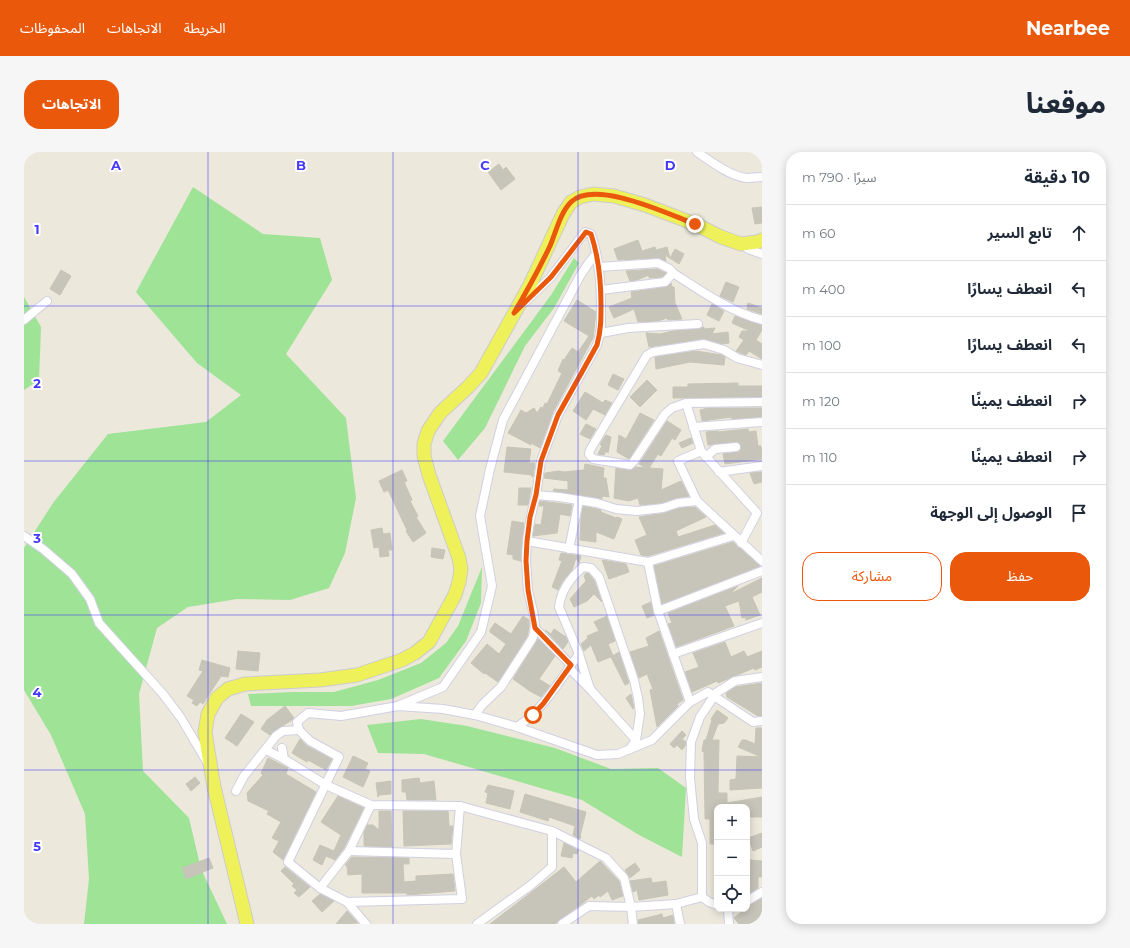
<!DOCTYPE html>
<html lang="ar">
<meta charset="utf-8">
<style>
:root{--surface:#fff;--page:#f6f6f7;--text:#1f2937;--muted:#747a83;--line:#e0e1e3;--accent:#ea580c}
body{margin:0;font-family:Montserrat,"Noto Sans Arabic",sans-serif;background:var(--page);color:var(--text);direction:rtl}
.controls{position:absolute;right:12px;bottom:12px;display:grid;overflow:hidden;border-radius:8px;box-shadow:0 2px 10px #0003}
.controls button{width:36px;height:36px;display:grid;place-items:center;padding:0;border:0;border-bottom:1px solid var(--line);background:var(--surface);color:var(--text);font:20px sans-serif}
.stop{position:absolute;width:12px;height:12px;margin:-9px;border:3px solid #ea580c;border-radius:50%;background:#fff}
.stop.end{background:#ea580c;border-color:#fff;box-shadow:0 1px 4px #0008}
.list{margin:0;padding:0;list-style:none}
h2{display:flex;justify-content:space-between;align-items:center;height:52px;margin:0;padding:0 16px;font-size:17px}
h2 small{font-size:13px;font-weight:400;color:var(--muted)}
.list li{display:grid;grid-template-columns:26px 1fr auto;gap:12px;align-items:center;box-sizing:border-box;height:56px;padding:0 16px;border-top:1px solid var(--line)}
.list b{display:block;font-size:15px;white-space:nowrap}
.list em{font-size:13px;font-style:normal;color:var(--muted)}
.actions{display:flex;gap:8px;padding:12px 16px}
.actions a{flex:1;padding:9px 0;border:1px solid var(--accent);border-radius:16px;text-align:center;font-size:14px;color:var(--accent)}
.actions .main{background:var(--accent);color:#fff}
.icon{flex:none;width:22px;height:22px;fill:none;stroke:currentColor;stroke-width:2;stroke-linecap:round;stroke-linejoin:round}
.map{position:relative;flex:none;width:738px;height:772px;overflow:hidden;direction:ltr;border-radius:16px}
header{display:flex;align-items:center;gap:24px;box-sizing:border-box;height:56px;padding:0 20px;background:var(--accent);color:#fff}
header strong{font-size:19px}
nav{display:flex;gap:22px;margin-inline-start:auto;font-size:14px}
.intro{display:flex;align-items:center;justify-content:space-between;box-sizing:border-box;height:96px;padding:0 24px}
h1{margin:0;font-size:28px}
.button{padding:10px 18px;border-radius:16px;background:var(--accent);color:#fff;font-size:14px;font-weight:700}
main{display:flex;gap:24px;padding:0 24px}
aside{flex:1;background:var(--surface);border-radius:16px;box-shadow:0 2px 10px #0003}
.map>svg:first-child{display:block}
.green{fill:#9ee396}
.building{fill:#c7c5ba;stroke:#c7c5b4}
.lines{fill:none;stroke-linecap:round;stroke-linejoin:round}
.minor-casing{stroke:#d1d0e2;stroke-width:10}
.primary-casing{stroke:#ccc;stroke-width:15}
.minor{stroke:#fff;stroke-width:8}
.primary{stroke:#eff15a;stroke-width:13}
.route{stroke:#ea580c;stroke-width:5}
.grid{fill:none;stroke:#4438fb;stroke-width:1;stroke-opacity:0.55}
.grid-label{font-size:13px;text-anchor:middle;font-weight:bold;fill:#4438fb;stroke:#fff;stroke-width:4;stroke-linejoin:round;paint-order:stroke}
</style>
<header>
<strong>Nearbee</strong>
<nav><a>الخريطة</a><a>الاتجاهات</a><a>المحفوظات</a></nav>
</header>
<div class="intro"><h1>موقعنا</h1><a class="button">الاتجاهات</a></div>
<main>
<aside>
<h2>10 دقيقة<small>سيرًا · 790 m</small></h2>
<ul class="list">
<li><svg class="icon" aria-label="ahead" viewBox="0 0 24 24"><path d="M12 20V5M6 11l6-6 6 6"/></svg><div><b>تابع السير</b></div><em>60 m</em></li>
<li><svg class="icon" aria-label="left" viewBox="0 0 24 24"><path d="M17 20v-9H6M10 6l-5 5 5 5"/></svg><div><b>انعطف يسارًا</b></div><em>400 m</em></li>
<li><svg class="icon" aria-label="left" viewBox="0 0 24 24"><path d="M17 20v-9H6M10 6l-5 5 5 5"/></svg><div><b>انعطف يسارًا</b></div><em>100 m</em></li>
<li><svg class="icon" aria-label="right" viewBox="0 0 24 24"><path d="M7 20v-9h11M14 6l5 5-5 5"/></svg><div><b>انعطف يمينًا</b></div><em>120 m</em></li>
<li><svg class="icon" aria-label="right" viewBox="0 0 24 24"><path d="M7 20v-9h11M14 6l5 5-5 5"/></svg><div><b>انعطف يمينًا</b></div><em>110 m</em></li>
<li><svg class="icon" aria-label="arrive" viewBox="0 0 24 24"><path d="M6 21V4h12l-3 4 3 4H6"/></svg><div><b>الوصول إلى الوجهة</b></div></li>
</ul>
<div class="actions"><a class="main">حفظ</a><a>مشاركة</a></div>
</aside>
<div class="map">
<svg width="738" height="772" viewBox="0 0 738 772">
<rect width="100%" height="100%" fill="#ece8db"/>
<!-- green -->
<g class="green">
<path d="M169,35L239,82L296,86L308,128L262,202L322,266L332,346L321,401L305,436L266,448L213,447L164,455L133,476L115,542L119,619L165,666L177,717L203,772H60L65,727L61,662L27,583L0,538V396L29,351L84,282L182,270L217,243L173,211L112,140Z"/>
<path d="M550,106L555,111L530,156L501,194L461,276L434,308L419,289L527,143Z"/>
<path d="M0,145L17,175L15,228L0,238Z"/>
<path d="M458,415L457,451L442,489L415,526L367,547L327,554H227L224,542L269,540H310L354,528L397,511L422,491L434,474Z"/>
<path d="M397,567L443,574L531,596L587,617L634,616L662,636L658,705L615,683L558,648L400,602L354,601L343,573Z"/>
</g>
<!-- building -->
<g class="building">
<path d="M475,12L479,18L482,15L491,27L477,38L464,20Z"/>
<path d="M738,55V71L731,72L728,56Z"/>
<path d="M614,88L618,99L631,95L632,98L643,95L646,106L651,97L660,102L655,112L641,103L642,109L634,106L594,108L590,97Z"/>
<path d="M633,117L642,121L638,125L625,126V123L613,128L606,129L602,119Z"/>
<path d="M37,118L47,124L36,143L26,137Z"/>
<path d="M702,130L715,135L709,150L696,144Z"/>
<path d="M647,131L648,135H650L651,151L658,167L644,168L643,166L634,169L614,170L610,157L590,166L585,155L608,146L607,140L642,135Z"/>
<path d="M553,148L572,160L569,186L529,260L516,296L507,291V293L484,281L497,258L502,261L510,256L513,261L517,255L519,256L521,251L523,252L538,221L534,219L539,207L540,208L548,196L554,200L565,184L540,169Z"/>
<path d="M724,151L738,156V162L723,157Z"/>
<path d="M688,152L700,159L695,169L683,163Z"/>
<path d="M711,164L738,173V178L732,188L738,192V207L725,199L722,203L712,199L720,188L715,185L718,179H726L708,171Z"/>
<path d="M680,175V177L691,176L688,182L704,180L705,191L698,192L679,187L625,195L622,181L636,182L649,179L674,177Z"/>
<path d="M672,199L698,203L701,205L700,213L666,210L632,217L631,205Z"/>
<path d="M589,222L600,227L594,238L584,233Z"/>
<path d="M623,228L633,238L616,255L606,245Z"/>
<path d="M714,231V234H738V245L649,246V235H664V232Z"/>
<path d="M561,240L579,251L581,248L588,251L581,263L569,257L562,268L549,259Z"/>
<path d="M684,256H738V265L708,267L707,265L678,269L676,258Z"/>
<path d="M616,261L630,268L605,307L593,300L595,283L602,287Z"/>
<path d="M643,269L657,278L651,288L648,286L637,304L634,302L625,316L639,317L637,338L657,329L665,344L652,346L638,351L616,353L614,346L605,349L590,346L592,316L605,318L612,315L622,316L615,312Z"/>
<path d="M562,272L572,277L566,287L556,282Z"/>
<path d="M724,277L725,280L732,279L734,294H737L738,307L701,312L699,302L715,300L717,297L716,292L711,290L684,293L682,280L694,279V280Z"/>
<path d="M582,283L587,285L584,301L582,299L580,303L574,302L578,294L576,292Z"/>
<path d="M667,286L669,291L658,296L655,291Z"/>
<path d="M483,295L507,297L505,311H511L509,325H508V323L480,320Z"/>
<path d="M561,312L580,316L579,326H582L585,345L578,344V347L529,339L530,337L544,338V329L520,326L521,321L535,319L540,320L560,318Z"/>
<path d="M378,318L383,329L380,330L388,348L386,349L394,364L392,365L402,381L389,390L382,379L383,378L364,338L360,340L355,329Z"/>
<path d="M738,320V330L730,332L726,321Z"/>
<path d="M495,336H507L504,353H494Z"/>
<path d="M516,349L548,353L546,364L536,362L533,381L509,384L511,372L517,373L520,354H515Z"/>
<path d="M559,354L577,358V360L592,366L593,365L598,367L590,387L572,380V390L556,388L557,366Z"/>
<path d="M671,355L682,365L652,379L654,385L691,373L700,381L624,404L617,403L611,388L623,383L615,365L640,361L655,356Z"/>
<path d="M488,369L500,371L497,409L489,407V403L483,402Z"/>
<path d="M358,376L359,382L366,381L368,398H364L365,404L356,405L355,395L350,396L347,378Z"/>
<path d="M709,390L736,414L638,452L630,414Z"/>
<path d="M408,396L421,398L419,407L407,405Z"/>
<path d="M537,401L557,404L555,411L552,406L548,418L538,430L534,438L528,435L538,409L535,408Z"/>
<path d="M578,408L602,412L605,420L585,427Z"/>
<path d="M562,421H564L570,428L578,450L570,442L563,449L550,455L546,447L562,429L560,424Z"/>
<path d="M738,426V440L728,445L736,463L722,468L721,465L718,466L715,449L701,454L710,474L652,495L644,472L648,471L644,461L714,434L706,442Z"/>
<path d="M627,450L630,463L623,466L618,454Z"/>
<path d="M499,464L505,468V475L503,485L474,530L461,521L460,522L447,511L463,492L475,502L482,492L466,480V478L471,471L487,482Z"/>
<path d="M583,464L591,489L584,492L589,504L574,510L567,493L560,499L557,492L564,486L563,484L575,479L570,470Z"/>
<path d="M530,477L542,485L544,490L539,497L521,478L527,482Z"/>
<path d="M635,479L659,548L653,552L654,554L633,575L626,538L629,537L623,522L615,526L606,500L625,494L622,486Z"/>
<path d="M514,487L531,504L515,527L526,534L517,545L506,539L489,527Z"/>
<path d="M701,490L707,505L720,499L723,505L738,499V515L731,518L730,516L694,531L693,529L668,540L661,520L675,515L669,501Z"/>
<path d="M214,499L236,501L234,519L212,517Z"/>
<path d="M595,500L605,531L601,533L587,505Z"/>
<path d="M178,508L206,516L204,525L197,524L179,552L176,550L173,554L168,551L170,548L163,544L179,519L175,518Z"/>
<path d="M738,531V564H734L703,545L702,541L711,535Z"/>
<path d="M607,542L610,556L609,557L602,546Z"/>
<path d="M261,554L270,566L268,568L260,573L256,575L246,583L237,577L243,568Z"/>
<path d="M693,558L704,566L700,571L694,572L688,588H695L694,641H703V651L738,645V665H723V655H693V692H686V667H681L680,599L679,600L678,599L680,588H682L688,568L687,567Z"/>
<path d="M217,562L230,570L213,594L201,586Z"/>
<path d="M732,576H738V636L706,638V628L712,627L713,604L737,605L714,595L718,588H722L731,592Z"/>
<path d="M658,579L662,583L658,587L662,590L661,594L658,598L653,593L650,596L646,592Z"/>
<path d="M276,587L283,594L308,607L302,618L284,608L283,610L268,601Z"/>
<path d="M329,604L344,611L341,617L346,619L339,635L319,625Z"/>
<path d="M244,606L264,616L262,622L292,640L259,708L249,700L255,689L248,686L257,670L243,662L245,659L224,649L223,641L239,623L237,621Z"/>
<path d="M171,625L176,631L167,639L162,632Z"/>
<path d="M395,626L396,631L410,629L412,648H383L382,640H378V628Z"/>
<path d="M367,629V642L355,643L354,645L352,631Z"/>
<path d="M464,633L490,639L486,657L462,651L464,641L461,640Z"/>
<path d="M501,642L562,660L556,684H557L556,687L549,683L551,674L525,665L524,669L496,660Z"/>
<path d="M314,644L340,656L320,696L311,708L302,704L298,713L289,708L296,693L310,699L317,683L297,670Z"/>
<path d="M355,659H367L368,695L340,694V680L343,673H349L355,678Z"/>
<path d="M379,659H424L425,674H429L427,692L380,694Z"/>
<path d="M738,681V695L729,699L724,686Z"/>
<path d="M540,691L554,698L553,702L549,701L548,706L537,704Z"/>
<path d="M328,705L385,706V712H379L380,730L392,729V724L429,722L431,739L383,743V741H338V722L324,723L323,714L321,713Z"/>
<path d="M185,706L189,716L162,727L158,716Z"/>
<path d="M726,708L738,709V725H734V736L723,743V716H727Z"/>
<path d="M576,709L595,729L599,744L588,748L584,739L576,745L575,743L570,747L568,744L531,772H466L540,715L552,730Z"/>
<path d="M611,711L616,718L606,726L601,718Z"/>
<path d="M261,715L286,735L275,745L270,741L273,738L268,734L270,732L257,719Z"/>
<path d="M627,726L628,731L642,729L644,743L615,748L613,738L609,740L606,729Z"/>
<path d="M296,742L310,749L298,760L288,749Z"/>
<path d="M738,746V772H715L710,766L721,757H723L724,754Z"/>
<path d="M323,759L334,771L312,772Z"/>
<path d="M638,762L639,766L649,763L650,772H614V768Z"/>
</g>
<g class="lines">
<!-- minor casing -->
<g class="minor-casing">
<g id="minor">
<path d="M673,0C686,9 706,24 722,26C727,26 733,25 738,25"/>
<path d="M718,92L724,97L738,102"/>
<path d="M575,115L634,111L646,117L649,121C677,139 705,159 738,168"/>
<path d="M577,138L641,130L649,121"/>
<path d="M501,150L527,125L561,80L567,82C575,106 577,128 577,153C577,168 578,178 573,193L534,263L517,309L512,343L535,345L573,351L592,357L613,359L639,356L654,351L673,349"/>
<path d="M0,168L23,149"/>
<path d="M577,181L604,176L674,172"/>
<path d="M738,213L713,206L700,198L680,192L629,200L623,203L566,298L565,302L569,307L606,313L610,309L641,262L648,256L662,251L738,250"/>
<path d="M662,251L677,299L733,361L717,391"/>
<path d="M669,275L738,270"/>
<path d="M677,299L654,309L673,349L738,409"/>
<path d="M682,305L691,297L712,295"/>
<path d="M695,320L738,314"/>
<path d="M0,384L19,397L48,422L66,447L75,471L139,542L157,566L183,610"/>
<path d="M503,389L624,410L709,384"/>
<path d="M545,397L555,348"/>
<path d="M624,410L634,459L666,550"/>
<path d="M634,459L738,419"/>
<path d="M511,476L547,513"/>
<path d="M649,502L738,471"/>
<path d="M545,516L566,537L612,588"/>
<path d="M566,537L555,502L535,455C537,438 546,426 559,415L567,416L575,425L610,528L614,546L616,562L612,588L606,597"/>
<path d="M376,553L419,535L457,480L468,434L456,364L466,317L479,268L556,124L564,112L572,102"/>
<path d="M451,563L458,553L477,535L508,487C515,471 507,455 504,438C503,429 503,419 502,410C502,387 506,365 512,343"/>
<path d="M493,575C520,557 536,528 555,502"/>
<path d="M258,596L260,607L302,633L347,653L436,654L528,679V715L507,733L453,772"/>
<path d="M242,598L260,607"/>
<path d="M212,639L220,624L252,584L259,579L275,578"/>
<path d="M436,654L432,702L438,747L323,750L296,736L264,710L315,605L286,589L275,578L273,570L284,561L317,564L374,554L419,557L451,563L493,575L573,603L594,602L628,588L666,550L684,540L729,570L738,569"/>
<path d="M528,679L582,706L600,726L607,755L609,772"/>
<path d="M325,699L432,702"/>
<path d="M296,736L325,699L347,653"/>
<path d="M678,745V691L670,667L666,626L667,590L676,565L692,541L711,529L738,525"/>
<path d="M678,745L685,750L693,753"/>
<path d="M723,749L738,740"/>
<path d="M323,750L342,772"/>
<path d="M652,752L656,772"/>
<path d="M704,757L705,772"/>
<path d="M538,772L565,754L607,755L652,752L678,745"/>
</g>
</g>
<!-- primary casing -->
<g class="primary-casing">
<path id="primary" d="M223,772L190,635L184,599L181,580L184,562L193,546L204,537L221,532L296,528L333,523L378,508L391,501L405,490L431,443L435,430L437,417L435,406L405,323L400,304V292L404,279L416,261L444,235L457,221L506,133L539,62L547,50L556,45L569,42L590,44L621,53L671,72L697,85L717,92L733,90L738,88"/>
</g>
<!-- minor -->
<use href="#minor" class="minor"/>
<!-- primary -->
<use href="#primary" class="primary"/>
</g>
<g class="lines">
<!-- route -->
<path class="route" d="M509,563L519,552L547,513L511,476L504,438L502,409L503,389L506,365L512,343L517,309L534,263L573,193C577,178 577,168 577,153C577,128 575,106 567,82L562,80L527,125L490,161C503,139 515,117 526,94C532,80 536,61 547,50C571,27 644,62 671,72"/>
</g>
<!-- grid -->
<path class="grid" d="M184,0V772M369,0V772M554,0V772M0,154H738M0,309H738M0,463H738M0,618H738"/>
<g class="grid-label">
<text x="92" y="18">A</text>
<text x="277" y="18">B</text>
<text x="461" y="18">C</text>
<text x="646" y="18">D</text>
<text x="13" y="82">1</text>
<text x="13" y="236">2</text>
<text x="13" y="391">3</text>
<text x="13" y="545">4</text>
<text x="13" y="699">5</text>
</g>
</svg>
<div class="controls">
<button>+</button>
<button>−</button>
<button><svg class="icon" aria-label="locate" viewBox="0 0 24 24"><circle cx="12" cy="12" r="6"/><path d="M12 2v4M12 18v4M2 12h4M18 12h4"/></svg></button>
</div>
<div class="stop" style="left:509px;top:563px"></div>
<div class="stop end" style="left:671px;top:72px"></div>
</div>
</main>
